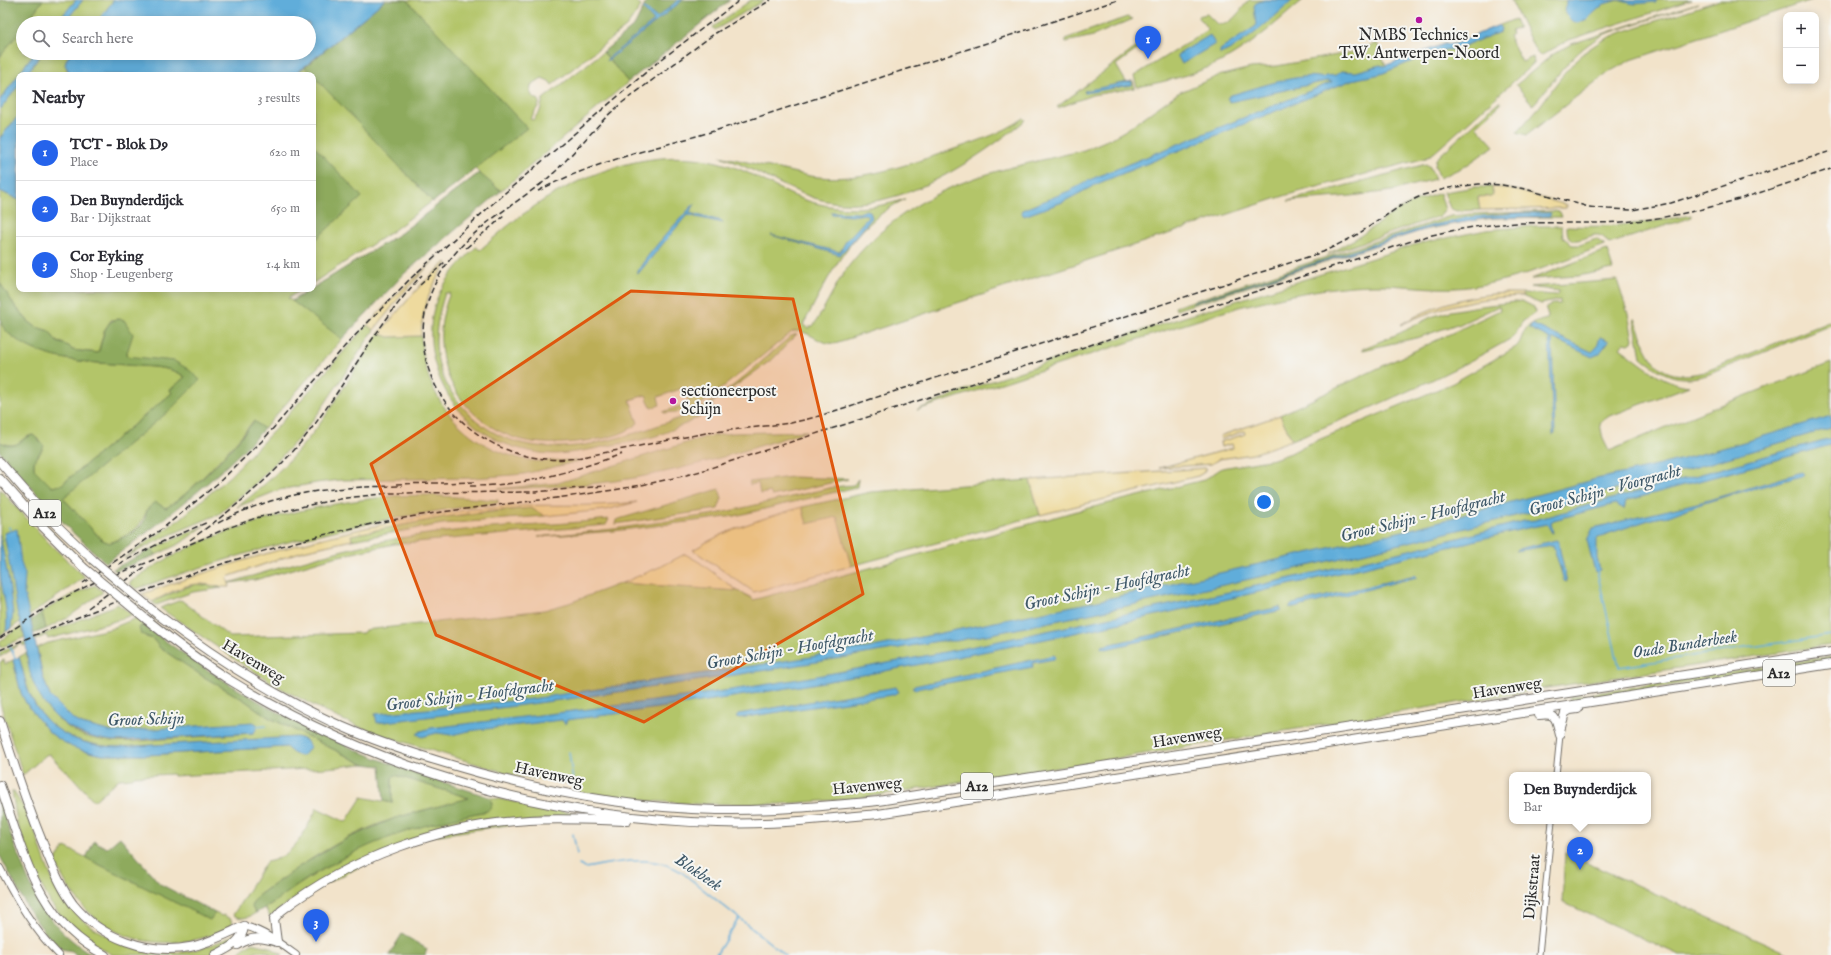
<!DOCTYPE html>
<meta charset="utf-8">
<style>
:root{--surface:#fff;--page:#f7f7f7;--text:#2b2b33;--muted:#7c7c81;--line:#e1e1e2;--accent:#2563eb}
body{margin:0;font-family:"IM FELL English",serif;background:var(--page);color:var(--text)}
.controls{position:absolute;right:12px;top:12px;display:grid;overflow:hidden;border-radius:8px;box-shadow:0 2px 10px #0003}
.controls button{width:36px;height:36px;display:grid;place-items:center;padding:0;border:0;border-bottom:1px solid var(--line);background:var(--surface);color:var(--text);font:20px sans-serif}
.you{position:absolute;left:1264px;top:502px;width:14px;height:14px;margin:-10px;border:3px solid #fff;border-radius:50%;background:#1a73e8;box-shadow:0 0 0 6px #1a73e833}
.badge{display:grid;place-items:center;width:26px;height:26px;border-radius:50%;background:var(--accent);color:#fff;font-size:13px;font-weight:700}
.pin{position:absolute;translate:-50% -33px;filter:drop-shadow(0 1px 2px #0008)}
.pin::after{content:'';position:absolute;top:21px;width:14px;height:12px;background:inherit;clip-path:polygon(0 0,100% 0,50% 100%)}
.popup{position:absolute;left:1509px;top:772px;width:142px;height:52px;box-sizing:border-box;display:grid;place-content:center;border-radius:8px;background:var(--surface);filter:drop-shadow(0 1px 3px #0005);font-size:13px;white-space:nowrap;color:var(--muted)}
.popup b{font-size:15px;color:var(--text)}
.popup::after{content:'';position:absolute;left:50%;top:100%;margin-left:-8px;border:8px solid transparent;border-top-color:var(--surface)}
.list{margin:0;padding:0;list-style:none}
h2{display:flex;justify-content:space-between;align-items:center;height:52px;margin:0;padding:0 16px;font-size:17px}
h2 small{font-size:13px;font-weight:400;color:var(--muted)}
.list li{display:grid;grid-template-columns:26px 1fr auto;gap:12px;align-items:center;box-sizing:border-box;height:56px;padding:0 16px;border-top:1px solid var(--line)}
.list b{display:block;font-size:15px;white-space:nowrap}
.list p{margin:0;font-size:13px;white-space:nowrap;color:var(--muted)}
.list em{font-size:13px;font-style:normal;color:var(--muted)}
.icon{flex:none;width:22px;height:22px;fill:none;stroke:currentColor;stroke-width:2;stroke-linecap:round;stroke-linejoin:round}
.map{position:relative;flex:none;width:1831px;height:955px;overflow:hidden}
.search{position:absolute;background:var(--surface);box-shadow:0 2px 10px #0003;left:16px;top:16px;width:300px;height:44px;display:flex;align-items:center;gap:10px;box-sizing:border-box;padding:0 14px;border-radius:22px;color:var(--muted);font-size:15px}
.panel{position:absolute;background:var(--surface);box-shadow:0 2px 10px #0003;left:16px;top:72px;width:300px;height:220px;border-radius:8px}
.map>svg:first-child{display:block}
.green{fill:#b3c569;stroke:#6f784a}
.forest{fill:#8eaa5d;stroke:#5c6a44}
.sand{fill:#eeda9e;stroke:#8c8264}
.water{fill:#61adda;stroke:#466c82}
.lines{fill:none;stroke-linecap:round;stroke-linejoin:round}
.stream{stroke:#61adda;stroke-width:1.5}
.tertiary-casing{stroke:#716b63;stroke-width:7}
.secondary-casing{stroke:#716b63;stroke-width:8}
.motorway-casing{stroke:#716b63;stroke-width:10}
.tertiary{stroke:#fff;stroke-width:5}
.secondary{stroke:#fff;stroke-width:6}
.motorway{stroke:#fff;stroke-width:8}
.rail{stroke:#2b2b2b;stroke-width:1.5;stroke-dasharray:6 3;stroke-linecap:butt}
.motorway-bridge-casing{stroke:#716b63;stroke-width:10;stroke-linecap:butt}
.motorway-bridge{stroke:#fff;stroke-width:8}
.marked{fill:#df570e;fill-opacity:0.2;stroke:#df570e;stroke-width:3;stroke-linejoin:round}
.poi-dot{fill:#b5179e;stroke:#f6f6f2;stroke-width:1.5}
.labels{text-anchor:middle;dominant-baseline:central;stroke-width:4;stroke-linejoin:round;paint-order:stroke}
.shield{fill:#f6f6f2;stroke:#686867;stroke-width:1}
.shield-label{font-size:15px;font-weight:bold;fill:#2b2b2b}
.poi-label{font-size:16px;fill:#2b2b2b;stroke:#f6f6f2}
.street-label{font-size:16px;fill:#2b2b2b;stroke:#f6f6f2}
.water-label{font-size:17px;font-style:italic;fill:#3e5868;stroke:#f6f6f2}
</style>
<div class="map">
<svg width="1831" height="955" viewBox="0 0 1831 955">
<rect width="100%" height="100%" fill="#f6f6f2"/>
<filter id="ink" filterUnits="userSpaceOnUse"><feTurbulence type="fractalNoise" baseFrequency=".025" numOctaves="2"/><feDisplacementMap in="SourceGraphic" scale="8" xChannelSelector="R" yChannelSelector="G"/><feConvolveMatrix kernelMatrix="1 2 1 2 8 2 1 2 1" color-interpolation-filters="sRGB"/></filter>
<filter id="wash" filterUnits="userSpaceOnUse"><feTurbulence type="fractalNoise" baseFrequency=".012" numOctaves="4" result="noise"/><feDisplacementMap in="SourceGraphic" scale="16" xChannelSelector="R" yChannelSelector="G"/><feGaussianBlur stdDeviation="0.9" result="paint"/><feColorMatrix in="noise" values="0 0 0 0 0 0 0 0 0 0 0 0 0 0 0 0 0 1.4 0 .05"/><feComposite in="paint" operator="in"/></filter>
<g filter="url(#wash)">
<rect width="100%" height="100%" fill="#f2e3ca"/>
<!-- green -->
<g class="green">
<path d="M0,0H76L56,23H23V53H34L0,100Z"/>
<path d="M83,0H114L96,23H64Z"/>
<path d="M391,0H635L641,6L627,26L552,85L549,81L542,78L531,85L530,92L533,97L539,100V105L530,119L533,120L540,111L543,99L603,52L628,82L501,191L491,183L334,333L342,339L264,429L253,421C243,436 181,504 165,508C160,509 153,508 147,509C140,531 130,534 109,543L102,540L63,498L200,380L181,371L122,360L124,320L118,319L111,320L104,331L98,353L72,350L63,343L57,342L49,331L36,327L28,321L15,306L0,283V191L19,200V289H302L288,298L292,301L401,233L479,173L475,169L394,230L313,283V75H294L305,67L308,69Z"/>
<path d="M751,0H765L715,30L713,27Z"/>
<path d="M1249,0H1303C1279,20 1257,41 1230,57C1201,73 1169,81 1137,87L1134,76L1208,30L1198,16L1207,14L1217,24C1232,27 1240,9 1249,0Z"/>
<path d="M1511,0H1691L1569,40L1540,56L1536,52Z"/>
<path d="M1720,0H1812L1631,60L1607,73L1527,135L1517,132L1540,106L1559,80L1575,61L1589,49L1601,41L1622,32Z"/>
<path d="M1698,3L1605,34C1572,51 1557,78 1533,105L1516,85L1552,55L1571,44Z"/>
<path d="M1127,17L1133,19L1093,36L1066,42L1065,39Z"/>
<path d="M1515,19L1519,28L1511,31L1512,34L1509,36L1522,62L1533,57L1534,63L1435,152L1426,158L1287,195L835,343C820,346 806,327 792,332L703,403L687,411L664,413L663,412L689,403L683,388L658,397L660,405L651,408L646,395L630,400L638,423C624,436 603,439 585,441C563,444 539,445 518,439C455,419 424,354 450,293H445C431,336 431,371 462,406C511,463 582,450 645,430C664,423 684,418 701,408C734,389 762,360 791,336L797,334L774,358L712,403L714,408C697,419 678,428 659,435C642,441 622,443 603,447C583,451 561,456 540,453C484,446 441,406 432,351C429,331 431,310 440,292C449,275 463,260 476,247L480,250C496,236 511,222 529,210C583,172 658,144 724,164C747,170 768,184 790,194C827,211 866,212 905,199C851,226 830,275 803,325L808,328L814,325C826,306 835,285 848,267C878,228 920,198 967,181C1004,167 1045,160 1084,150L1112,138L1126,130L1178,93L1218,76L1251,68L1277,66L1353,52L1377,43L1386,66L1444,44H1454Z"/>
<path d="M1147,39L1149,41L1116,65L1126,82L1133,81L1135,88L1092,95L1058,108L1057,107Z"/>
<path d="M42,53H71L66,60L67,71L71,75H26Z"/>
<path d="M19,84V115L0,138V107Z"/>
<path d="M1499,101L1501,104L1476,126L1494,146L1467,165L1440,178L1435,166L1436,159Z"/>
<path d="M1024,118L1026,120C970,164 889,221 814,198C782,187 752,168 720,156L810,176C857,183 899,167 943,153C971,143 1000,135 1024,118Z"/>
<path d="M1426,164L1430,167L1435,179L1392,191L1351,196L1288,201Z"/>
<path d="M1476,187H1492L1493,196L1478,197L1480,210L1456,211L1450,208L1444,192Z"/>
<path d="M1440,193L1445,210L1440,216L1328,254L1360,236L1396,211L1414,202Z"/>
<path d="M1553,211L1560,212L1562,217L1495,218L1469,221L1420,231L1176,310L1175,307L1451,216L1471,214Z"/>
<path d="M1691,215L1692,217L1609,244C1597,225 1588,242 1572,240C1567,237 1567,232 1567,226C1609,228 1650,223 1691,215Z"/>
<path d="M1535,226H1562L1563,237L1572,245H1580L1596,239L1605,245C1562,261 1520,279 1475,286C1440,292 1406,284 1371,285C1327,286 1282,297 1239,307L917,410L965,390L1140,331L1417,244L1486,230Z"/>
<path d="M1607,250L1613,269L1578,276L1531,279Z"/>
<path d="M1617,280L1628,314L1633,339L1632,342L1629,344L1624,343L1620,348C1642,364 1662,383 1689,386L1605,418L1600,424L1603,439L1609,451L1700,413L1831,363V645L1572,684L1070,766L852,799L779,804H695L649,801L575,792L574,784L513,775L374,733L336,717L284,690L242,664L160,608L181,600L230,637L363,633L365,630L544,610L569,603L622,583L738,591L752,598L753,600L1077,511L1204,480L1222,468L1274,459L1291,453L1304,446L1453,383L1516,347C1521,342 1521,338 1524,332C1528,323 1539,321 1547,319L1548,317L1546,308L1552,304H1560V300L1541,304L1522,296L1523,293L1558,295L1559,291L1530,287Z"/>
<path d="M1522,301L1534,307L1535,313L1522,322L1515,335L1512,338C1441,379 1367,410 1292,440L1280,415L1500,310L1499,306L1458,325L1457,324L1420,337L1363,350L1362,349L1400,333L1431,317L1451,311L1473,307Z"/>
<path d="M1635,318C1648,357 1656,384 1704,372L1831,321V325L1707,375C1677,383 1663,375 1641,357L1634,319Z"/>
<path d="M0,322C4,327 7,333 12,336C47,364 96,362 138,366C154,367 172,367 185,377L170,390L172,393L61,485L52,487L34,469V462L42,450L41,442L33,435C17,438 21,451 0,442Z"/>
<path d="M367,325L374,330L320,411L298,439L256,483L219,514L165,537L124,558L180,519L230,476L280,424Z"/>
<path d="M379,333L389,337L421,336C424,402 469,452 535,461C545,462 576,459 580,461L524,474L475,478L341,480L316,483L279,490L237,507C270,482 300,452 324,418C343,390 360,360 379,333Z"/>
<path d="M807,431C750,449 693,468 634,478C589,486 544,487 498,489L558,483L705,437L733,433Z"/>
<path d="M792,477L848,479L772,496L770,492L760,494L758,483L750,485L749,482Z"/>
<path d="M858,479L857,487L735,516L614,531L538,537L613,529L716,514L834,487L854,485Z"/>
<path d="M1030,480L1040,515L851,566L837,517L807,524L802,507L871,492Z"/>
<path d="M0,489L49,543L85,577L0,636Z"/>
<path d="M719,489L722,498L718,509L615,524L616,520Z"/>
<path d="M427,495L498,500V503C371,517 256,547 136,589L129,583C201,531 289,509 376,498C392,495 410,496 427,495Z"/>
<path d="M531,508L545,516L443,524L352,540L350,535L444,517Z"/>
<path d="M609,519L606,525L394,544L330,558L255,580L229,583C290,565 350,545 413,536C478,526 544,527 609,519Z"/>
<path d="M204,526L181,543L156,555L152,549Z"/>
<path d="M197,584L222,588L193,592L156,605L152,602L184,588Z"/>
<path d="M95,585L103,592L67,618L46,629L42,612L69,596Z"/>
<path d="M118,604L132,615L109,623L48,639L46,635L23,646L22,643L0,657V652Z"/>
<path d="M136,618L144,625L140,626L146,637L153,639L160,648L204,677L244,700L268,717L363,764L327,768L173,776V774L134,776L133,778L119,779L94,801L66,770L65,771L49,754L46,755L23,775L0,703V662L4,660L5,664L13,660L21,693L26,703L39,720L50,733L84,751L103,755H146L286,747L289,748L302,738L117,747C79,745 47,732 30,695C25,683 23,669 19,657L26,653C35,694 55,733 101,740C122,743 144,741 165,739C194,737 224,735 253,733L256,730L112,732L82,724L73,719L50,696L43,677L37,648L48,643L110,629Z"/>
<path d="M21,626L25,637L0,648V641Z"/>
<path d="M1831,656V661L1569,701L1570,697Z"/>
<path d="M395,775L470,798C446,805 420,810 396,818C345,834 300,865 256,897L253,910L256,913C247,918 243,920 233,915L266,862C294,858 305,831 317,808L346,822L362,797L392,803V778Z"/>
<path d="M12,791H14C17,799 24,806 28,814C40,841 45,870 61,895C85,933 136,955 181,952C201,950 220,942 238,933L240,936L211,955H113L93,944L70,926L51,904L35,873L17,823Z"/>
<path d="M489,797L591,817H562L418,838L291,901L270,917L265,908C306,879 347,852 395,834C425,823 456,817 487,811L492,803Z"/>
<path d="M65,847L209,919L215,913L222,916L223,915L231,919L232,925C225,933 204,938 193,940C128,952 80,921 55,861Z"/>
<path d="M1565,853L1792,955H1679L1562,902Z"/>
<path d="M251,943L270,947L283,955H269L270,952L256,951L249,955H235Z"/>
</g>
<!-- forest -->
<g class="forest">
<path d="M0,0H43L26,23H23V27L0,57Z"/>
<path d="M385,0H407L527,128L433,202L305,67Z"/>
<path d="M647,0H730L628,82L603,52L635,25Z"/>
<path d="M313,145L362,197L313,242Z"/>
<path d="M479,173L501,191L405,273L342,339L292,301L401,233Z"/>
<path d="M0,283L15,306L28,321L36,327L49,331L57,342L69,346L72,350L98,353C104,339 103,315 124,320L133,334L126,356L174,361L188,369L200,380L169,411L63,498L102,540L110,543C120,539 135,533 142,524C149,514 142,512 155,502L166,508C192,493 236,445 254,421L264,429C216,480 162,522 106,563L71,531L17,472L0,452V442C20,451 17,439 33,435L44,446L34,462V469L52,487L61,485L172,393L170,390L185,377C172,367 154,367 138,366C99,362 54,364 20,342C13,337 4,331 1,323C0,315 0,292 0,283Z"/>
<path d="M152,549L156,555L115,571L113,569Z"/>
<path d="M42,612L46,629L33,634L31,620Z"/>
<path d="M144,625C219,682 301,730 389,763C422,776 456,786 489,797L492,803L491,808L487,811C428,823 378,837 325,868C301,881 280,900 256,913L251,906L256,897L300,866L346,839L395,818L469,798L395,775L392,778V803L384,801L381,766L363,764L268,717L244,700L204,677L160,648L153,639L141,634L139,628Z"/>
<path d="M0,799C4,816 10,833 16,849C33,895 49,929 93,955H76L72,951L61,949L49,938L29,911L0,856Z"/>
<path d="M120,837L160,884L215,913L210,920L86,858L94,841L107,848Z"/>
<path d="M402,934L427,949L425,955H389Z"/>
</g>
<!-- sand -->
<g class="sand">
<path d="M1492,187C1518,188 1542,199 1567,205L1566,208L1480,210L1478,197L1493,196Z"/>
<path d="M439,255L402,294L374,330L367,325L391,300Z"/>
<path d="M446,262L447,263C431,285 422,308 421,336L389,337L379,333L421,285Z"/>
<path d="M1506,293H1523L1522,296C1475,298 1443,305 1400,325C1433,305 1468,295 1506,293Z"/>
<path d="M1280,415L1292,440L1253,454L1219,459L1211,464L1159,468L1233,448L1232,444L1221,447L1220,442L1245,434L1244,431L1221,439L1220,436Z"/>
<path d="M1206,468L1203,473L1198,476L1040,515L1030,480Z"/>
<path d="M637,502L605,510L545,516L531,508L489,511L444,517L351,535L352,540L303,551L227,577L230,587C219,588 210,584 199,584C183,584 166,595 152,602L142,594C256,554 374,519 494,507C542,503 589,508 637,502Z"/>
<path d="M802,507L807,524L837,517L851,566L754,592L693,550C727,529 764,518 802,507Z"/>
<path d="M685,554L699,562L738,591L622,583L662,566Z"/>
</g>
<!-- water -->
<g class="water">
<path d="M76,0H83L64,23H56Z"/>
<path d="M114,0H385L294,75H71L65,65L66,60L71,53H309V23H96Z"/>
<path d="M678,0H683L607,61V59L654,21L643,9L644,7L657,18Z"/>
<path d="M1265,0H1293C1274,17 1244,45 1220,54V50L1256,26L1254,6L1256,3Z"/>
<path d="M1566,0H1657L1656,2L1634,4L1618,0L1604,4L1587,19L1578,23L1572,21L1565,14Z"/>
<path d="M1499,25L1501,29L1500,32L1456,49L1444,50L1420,58L1381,74L1352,80L1097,184L1063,202L1024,216L1021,212L1022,210L1071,190L1089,180L1332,82L1327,81L1230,102L1227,98L1231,95C1254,89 1302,71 1323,78L1325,76L1336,75L1341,71L1356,72L1380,65L1384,66L1444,44H1454Z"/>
<path d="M1210,35L1215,44L1182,64L1177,55Z"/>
<path d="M34,53H42L26,75H19V85L0,110V100Z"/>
<path d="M1132,81V85L1085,93L1084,91Z"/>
<path d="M19,115V200L0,191V138Z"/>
<path d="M696,203L689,213L722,221L723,223L687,215L637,275C637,264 681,218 691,207Z"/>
<path d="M866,210L870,211L872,218L840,255L771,235L840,252L846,241L868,217L865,214L851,216L832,214L830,212L859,213Z"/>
<path d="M1520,213H1551L1550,216L1488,218L1430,228L1192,303L1429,226L1470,217Z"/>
<path d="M1532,324L1592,352L1597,347L1600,337L1609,341L1599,354L1592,357L1552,338L1555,434L1553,435L1549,338L1529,328Z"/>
<path d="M1831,416V428C1718,461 1605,494 1491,522C1314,566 1135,606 956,641H939C752,675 565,701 377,723L375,714L531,699L811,657L837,651L868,648L1102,600L1411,529L1596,479C1675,464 1753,439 1831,416Z"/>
<path d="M1831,438V445L1626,501L1624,509L1615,504L1554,520L1551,522L1553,533H1552L1547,524L1523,529C1209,605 888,682 567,720L565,724L562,720L469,731L451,735L437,733L422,737L417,734L421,731L431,728C545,714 660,702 775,683C891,664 1006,640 1121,615C1256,587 1390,556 1524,521L1535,520Z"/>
<path d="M1802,472L1804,474L1802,476L1730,495L1695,506L1669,516L1652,519L1598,537L1597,539V558L1600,570L1595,572L1587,540L1593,528L1705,501Z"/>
<path d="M17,529L21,563L25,574L24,592L43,677L50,696L73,719L82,724L112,732L253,722L257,724L256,730L253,733L114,741C73,737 44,716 31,676C27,663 27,650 25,637C23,628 19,620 17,611C12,585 9,559 4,533Z"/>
<path d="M0,535L9,582L13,613L11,628L6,632C9,612 2,592 0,573C0,560 0,547 0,535Z"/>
<path d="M1556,540L1558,541L1567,582L1564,581L1553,545L1516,551L1518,549Z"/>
<path d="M1415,575L1417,577L1294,608L1289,607L1293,604Z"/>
<path d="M1280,607L1281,610L1278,611L1106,649L1101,648L1102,646Z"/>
<path d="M1054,655L1056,657L1054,659L1033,663V667L916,689L913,687L914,686Z"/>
<path d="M19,657C23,669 25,683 30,695C46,731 79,746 117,747L297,737L306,740L310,747L305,754L300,756L294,754L286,747L146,755H103L84,751L72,747L60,740L50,733L39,720L26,703L21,693L13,660Z"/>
<path d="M896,687L899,692L892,695L740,718L736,717L738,714Z"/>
</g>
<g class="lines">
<!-- stream -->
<g class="stream">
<path d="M9,527L11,533"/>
<path d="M1597,571L1619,667L1831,635"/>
<path d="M9,644L16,660"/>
<path d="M255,727L266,726"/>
<path d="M569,752L573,781"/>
<path d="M573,834L577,854"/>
<path d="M579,865L585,868C618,862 655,853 684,874L785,955"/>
<path d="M716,955L739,918"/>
</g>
</g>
</g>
<g filter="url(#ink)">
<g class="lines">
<!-- tertiary casing -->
<g class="tertiary-casing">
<g id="tertiary">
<path d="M1556,775L1560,735"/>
<path d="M1539,955L1552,821"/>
</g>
</g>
<!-- secondary casing -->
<g class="secondary-casing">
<g id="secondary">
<path d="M0,868C17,900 33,929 59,955"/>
<path d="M244,926C263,930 281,944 296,955"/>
</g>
</g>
<!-- motorway casing -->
<g class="motorway-casing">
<g id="motorway">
<path d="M0,462L49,518L93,560"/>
<path d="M0,479L41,525L83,567"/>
<path d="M157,614C218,660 284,703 355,732C384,744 415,754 445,763C534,790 624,808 717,810C771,811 824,806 878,801L1831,652"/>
<path d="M146,619C172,640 199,661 228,679C375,770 546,818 718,823C771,825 825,819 878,814C1196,765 1513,715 1831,664"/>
<path d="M1539,715C1557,712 1556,720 1560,735"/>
<path d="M0,721C13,762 26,802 42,841C51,863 59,885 73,904C100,938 148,955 190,947C209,943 226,934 244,926C243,942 227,949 215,955"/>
<path d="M1560,731L1565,713L1570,710L1578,709"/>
<path d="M0,785C23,850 37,922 105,955"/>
<path d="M277,942L274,919L281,911C351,857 440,825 529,820C561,818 594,820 627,821"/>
<path d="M238,945C252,936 262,937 277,942"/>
</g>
</g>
<!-- tertiary -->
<use href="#tertiary" class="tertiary"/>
<!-- secondary -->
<use href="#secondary" class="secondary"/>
<!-- motorway -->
<use href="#motorway" class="motorway"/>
<!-- rail -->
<g class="rail">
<path d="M542,183C504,212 462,234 438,278C386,373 478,473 577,458L706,433L791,423L816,417L1323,252L1355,236L1402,205L1423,195L1449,188L1479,184L1502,185L1525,189L1589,207L1608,209L1632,210L1671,203L1831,151"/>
<path d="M539,186L556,171L607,116L623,102L714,34L771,0"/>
<path d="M538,191C596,160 662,147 724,128C855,86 987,43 1118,0"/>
<path d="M466,248L504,216"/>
<path d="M420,285L445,262"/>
<path d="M396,484L476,482"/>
<path d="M470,486C526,486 569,472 622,454"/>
<path d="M218,523C280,490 334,487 402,486"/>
<path d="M190,540C232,510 273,477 305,437C346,385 376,325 422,275"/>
<path d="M119,564L164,541L208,522"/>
<path d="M83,583L162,529L217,484L262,441L345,346L411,278L499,198L658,62L740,0"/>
<path d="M50,605L93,583L146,563L225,529L256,518L309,505L346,498L390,493L535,492L606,486"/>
<path d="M88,608L146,566"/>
<path d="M0,638L53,603"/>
<path d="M0,650C129,594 259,544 398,519C499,501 602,499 701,471L1424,237C1456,229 1487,224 1520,223C1561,222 1603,225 1644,220C1709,212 1770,189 1831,169"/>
</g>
<!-- motorway-bridge casing -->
<g class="motorway-bridge-casing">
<g id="motorway-bridge">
<path d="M93,560L157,614"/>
<path d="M83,567L146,619"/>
</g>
</g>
<!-- motorway-bridge -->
<use href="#motorway-bridge" class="motorway-bridge"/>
</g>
</g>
<!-- marked area -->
<path class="marked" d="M631,291L793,299L863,594L644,722L436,635L371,464Z"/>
<!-- markers -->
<g class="poi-dot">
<circle cx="1419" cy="20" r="4"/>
<circle cx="673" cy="401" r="4"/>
</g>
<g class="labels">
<!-- shield labels -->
<g class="shield">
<rect x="29" y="500" width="32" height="26" rx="3"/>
<rect x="1763" y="660" width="32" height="26" rx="3"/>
<rect x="961" y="773" width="32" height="26" rx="3"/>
</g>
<g class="shield-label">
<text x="45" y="513">A12</text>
<text x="1779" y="673">A12</text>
<text x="977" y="786">A12</text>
</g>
<!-- poi labels -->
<g class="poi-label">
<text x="1419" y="36">NMBS Technics -<tspan x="1419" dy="18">T.W. Antwerpen-Noord</tspan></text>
<text x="681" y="392" text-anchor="start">sectioneerpost<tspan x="681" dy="18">Schijn</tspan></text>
</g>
<!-- street labels -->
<g class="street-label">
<text transform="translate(253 662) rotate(31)">Havenweg</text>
<text transform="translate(1507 689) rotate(-9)">Havenweg</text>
<text transform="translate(1187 738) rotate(-9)">Havenweg</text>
<text transform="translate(549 775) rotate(12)">Havenweg</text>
<text transform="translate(867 787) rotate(-6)">Havenweg</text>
<text transform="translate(1533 887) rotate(-85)">Dijkstraat</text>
</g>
<!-- water labels -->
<g class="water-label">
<text transform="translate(1605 491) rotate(-15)">Groot Schijn - Voorgracht</text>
<text transform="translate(1423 517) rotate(-14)">Groot Schijn - Hoofdgracht</text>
<text transform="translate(1107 588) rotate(-12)">Groot Schijn - Hoofdgracht</text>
<text transform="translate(1685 645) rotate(-9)">Oude Bunderbeek</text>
<text transform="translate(790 650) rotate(-10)">Groot Schijn - Hoofdgracht</text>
<text transform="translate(470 696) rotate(-7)">Groot Schijn - Hoofdgracht</text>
<text transform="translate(146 720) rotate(-2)">Groot Schijn</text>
<text transform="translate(698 873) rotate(34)">Blokbeek</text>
</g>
</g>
</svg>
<div class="controls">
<button>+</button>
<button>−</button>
</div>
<div class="you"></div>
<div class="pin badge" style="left:1148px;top:59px">1</div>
<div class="pin badge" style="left:1580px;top:870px">2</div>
<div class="popup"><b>Den Buynderdijck</b>Bar</div>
<div class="pin badge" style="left:316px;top:942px">3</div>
<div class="search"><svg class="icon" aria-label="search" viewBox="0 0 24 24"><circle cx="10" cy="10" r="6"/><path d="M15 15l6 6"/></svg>Search here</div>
<section class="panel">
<h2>Nearby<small>3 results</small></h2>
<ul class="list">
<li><span class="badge">1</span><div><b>TCT - Blok D9</b><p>Place</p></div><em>620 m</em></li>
<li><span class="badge">2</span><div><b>Den Buynderdijck</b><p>Bar · Dijkstraat</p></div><em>650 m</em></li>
<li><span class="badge">3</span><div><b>Cor Eyking</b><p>Shop · Leugenberg</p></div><em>1.4 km</em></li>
</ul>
</section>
</div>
